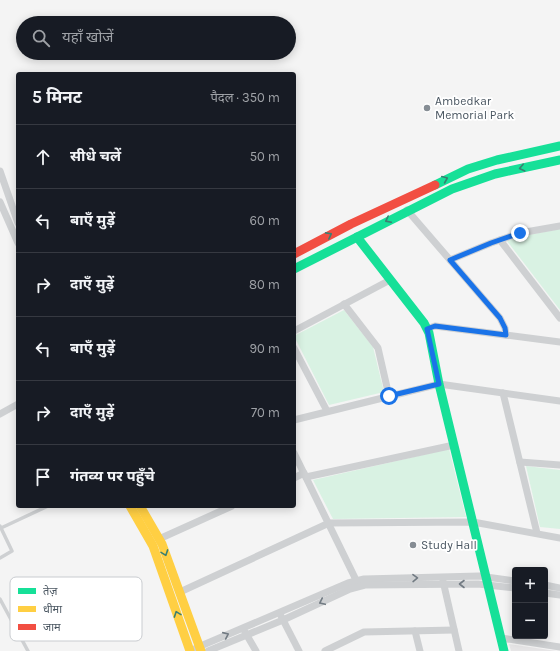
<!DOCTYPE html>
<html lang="hi">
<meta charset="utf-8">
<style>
:root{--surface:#171b24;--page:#20242c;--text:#f1f3f6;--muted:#9ea1a6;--line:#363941}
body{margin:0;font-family:Karla,"Noto Sans Devanagari",sans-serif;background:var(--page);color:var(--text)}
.controls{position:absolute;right:12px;bottom:12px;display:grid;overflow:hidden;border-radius:4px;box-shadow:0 2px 10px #0003}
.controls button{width:36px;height:36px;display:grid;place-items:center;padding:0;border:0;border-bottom:1px solid var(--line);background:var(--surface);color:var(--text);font:20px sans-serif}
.stop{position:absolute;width:12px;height:12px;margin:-9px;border:3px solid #1a73e8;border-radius:50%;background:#fff}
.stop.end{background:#1a73e8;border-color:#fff;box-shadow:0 1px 4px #0008}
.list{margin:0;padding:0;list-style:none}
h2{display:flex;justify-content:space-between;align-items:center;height:52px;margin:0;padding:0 16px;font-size:17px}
h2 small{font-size:13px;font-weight:400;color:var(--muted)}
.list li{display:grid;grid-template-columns:26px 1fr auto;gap:12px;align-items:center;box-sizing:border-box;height:64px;padding:0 16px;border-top:1px solid var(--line)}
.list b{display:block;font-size:15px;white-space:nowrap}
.list em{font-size:13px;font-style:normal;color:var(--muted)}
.icon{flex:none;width:22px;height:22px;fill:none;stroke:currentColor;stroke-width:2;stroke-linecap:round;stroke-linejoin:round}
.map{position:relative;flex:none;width:560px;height:651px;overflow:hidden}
.search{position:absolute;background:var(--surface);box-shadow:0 2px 10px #0003;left:16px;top:16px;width:280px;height:44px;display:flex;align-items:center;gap:10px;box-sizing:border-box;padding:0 14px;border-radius:22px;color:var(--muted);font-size:15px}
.panel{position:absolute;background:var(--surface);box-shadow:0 2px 10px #0003;left:16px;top:72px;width:280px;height:436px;border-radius:4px}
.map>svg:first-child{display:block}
.education{fill:#e6e5e6}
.green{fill:#d9f2e3}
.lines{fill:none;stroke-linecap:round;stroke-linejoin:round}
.lane{stroke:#ced0d2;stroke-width:3.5}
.street{stroke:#ced0d2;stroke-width:7}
.fast{stroke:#16e098;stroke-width:9}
.slow{stroke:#ffcf43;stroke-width:9}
.jam{stroke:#f24e42;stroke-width:9}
.oneway{stroke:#3a7f72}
.oneway2{stroke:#727b83}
.route{stroke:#1a73e8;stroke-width:5}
.poi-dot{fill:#868d94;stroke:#fff;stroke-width:1.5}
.labels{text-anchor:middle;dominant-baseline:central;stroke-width:3.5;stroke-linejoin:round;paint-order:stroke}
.poi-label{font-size:12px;fill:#4a5661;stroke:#fff;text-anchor:start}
.key{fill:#fff;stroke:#c9ccd0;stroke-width:1}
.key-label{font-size:11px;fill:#4a5661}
</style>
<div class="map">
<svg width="560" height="651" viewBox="0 0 560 651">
<rect width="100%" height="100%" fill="#f4f4f4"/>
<!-- education -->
<path class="education" d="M509,644L556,651H511Z"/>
<!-- green -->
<g class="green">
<path d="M560,229V310L507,241L523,236Z"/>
<path d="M344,310L373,347L384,392L329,405L294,336Z"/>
<path d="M449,449L466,517L333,519L313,480Z"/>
<path d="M526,466L560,470V529L540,527Z"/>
</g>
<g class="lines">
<!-- lane -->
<g class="lane">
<path d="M0,526L12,551L0,558"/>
<path d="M1,528L48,506"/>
<path d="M0,599L28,651"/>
</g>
<!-- street -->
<g class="street">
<path d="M0,171L18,223"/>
<path d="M0,202L18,243"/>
<path d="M407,210L500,318L505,328L506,335"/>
<path d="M500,240L560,318"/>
<path d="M450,260L491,243L520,233L560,226"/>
<path d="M344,304L378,348L389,396"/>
<path d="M427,329L435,326L560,342"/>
<path d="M294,331L390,280"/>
<path d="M294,348L327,411"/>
<path d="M503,393L537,533"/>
<path d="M0,414L18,404"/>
<path d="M294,420L439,384L560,401"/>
<path d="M294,453L358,584"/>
<path d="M520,462L560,465"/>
<path d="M306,477L454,445"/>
<path d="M294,478L304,473"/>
<path d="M159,539L232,506"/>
<path d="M443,581L459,651"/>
<path d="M545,585L560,588"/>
<path d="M180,592L329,523L473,522L560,538"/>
<path d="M545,593L560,595"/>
<path d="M281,616L299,651"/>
<path d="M415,631L420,651"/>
<path d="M245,632L256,651"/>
<path d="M501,638L560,647"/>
<path d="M196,648L348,583L364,579L479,576L515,581"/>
<path d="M208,651L283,620L350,589L365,585L478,584L515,588"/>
<path d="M325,651L364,632L454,630"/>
</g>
<!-- fast -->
<g class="fast">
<path d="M435,185L468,169L497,160L560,146"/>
<path d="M357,237L424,323L429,333L439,384L504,651"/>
<path d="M294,269L452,189L495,174L560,160"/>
</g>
<!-- slow -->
<g class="slow">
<path d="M130,506L153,546L190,651"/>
<path d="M140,506L162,544L201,651"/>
</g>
<!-- jam -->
<path class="jam" d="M294,254L351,224L435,185"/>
</g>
<!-- one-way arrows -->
<defs><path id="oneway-chevron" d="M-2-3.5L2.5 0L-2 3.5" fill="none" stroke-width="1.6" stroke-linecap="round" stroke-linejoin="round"/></defs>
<g class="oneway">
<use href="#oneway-chevron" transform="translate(522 168) rotate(167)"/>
<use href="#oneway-chevron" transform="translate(445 179) rotate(-23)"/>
<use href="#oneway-chevron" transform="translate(388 220) rotate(153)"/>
<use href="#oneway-chevron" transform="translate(329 235) rotate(-28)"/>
<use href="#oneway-chevron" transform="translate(165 553) rotate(70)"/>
<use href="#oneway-chevron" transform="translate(177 614) rotate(-110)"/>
</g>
<g class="oneway2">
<use href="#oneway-chevron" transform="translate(415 578) rotate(-1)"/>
<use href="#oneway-chevron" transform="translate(462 584) rotate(180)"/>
<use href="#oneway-chevron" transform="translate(322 602) rotate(155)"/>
<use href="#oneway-chevron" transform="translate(226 635) rotate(-24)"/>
</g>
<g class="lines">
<!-- route -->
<path class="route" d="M389,396L439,384L427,329L435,326L506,335L505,328L500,318L450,260L491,243L520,233"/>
</g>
<!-- markers -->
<g class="poi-dot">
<circle cx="427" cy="108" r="4"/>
<circle cx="413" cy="545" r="4"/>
</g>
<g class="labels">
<!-- poi labels -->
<g class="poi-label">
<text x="435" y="101">Ambedkar<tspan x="435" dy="14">Memorial Park</tspan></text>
<text x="421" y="545">Study Hall</text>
</g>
</g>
<!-- legend -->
<rect x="10" y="577" width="132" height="64" rx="6" class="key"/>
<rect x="18" y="588" width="18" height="6" fill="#16e098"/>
<rect x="18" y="606" width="18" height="6" fill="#ffcf43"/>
<rect x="18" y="624" width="18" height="6" fill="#f24e42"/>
<g class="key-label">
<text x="43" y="595">तेज़</text>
<text x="43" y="613">धीमा</text>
<text x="43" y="631">जाम</text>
</g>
</svg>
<div class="controls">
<button>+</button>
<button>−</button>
</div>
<div class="stop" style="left:389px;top:396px"></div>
<div class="stop end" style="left:520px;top:233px"></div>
<div class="search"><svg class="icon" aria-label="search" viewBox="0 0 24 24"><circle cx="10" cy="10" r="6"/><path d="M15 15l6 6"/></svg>यहाँ खोजें</div>
<section class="panel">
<h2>5 मिनट<small>पैदल · 350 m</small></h2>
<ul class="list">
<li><svg class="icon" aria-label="ahead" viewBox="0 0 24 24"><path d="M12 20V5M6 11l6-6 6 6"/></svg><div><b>सीधे चलें</b></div><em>50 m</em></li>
<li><svg class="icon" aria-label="left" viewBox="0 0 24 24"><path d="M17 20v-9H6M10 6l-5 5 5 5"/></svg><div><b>बाएँ मुड़ें</b></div><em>60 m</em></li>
<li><svg class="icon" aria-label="right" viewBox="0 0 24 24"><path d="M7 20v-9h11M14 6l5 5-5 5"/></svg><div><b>दाएँ मुड़ें</b></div><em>80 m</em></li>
<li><svg class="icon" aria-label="left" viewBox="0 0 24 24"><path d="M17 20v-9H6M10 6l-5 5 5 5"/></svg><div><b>बाएँ मुड़ें</b></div><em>90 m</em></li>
<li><svg class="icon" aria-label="right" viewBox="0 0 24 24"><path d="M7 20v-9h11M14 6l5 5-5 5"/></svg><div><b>दाएँ मुड़ें</b></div><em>70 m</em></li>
<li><svg class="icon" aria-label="arrive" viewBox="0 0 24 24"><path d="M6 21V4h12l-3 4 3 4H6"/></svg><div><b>गंतव्य पर पहुँचे</b></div></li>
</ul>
</section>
</div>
